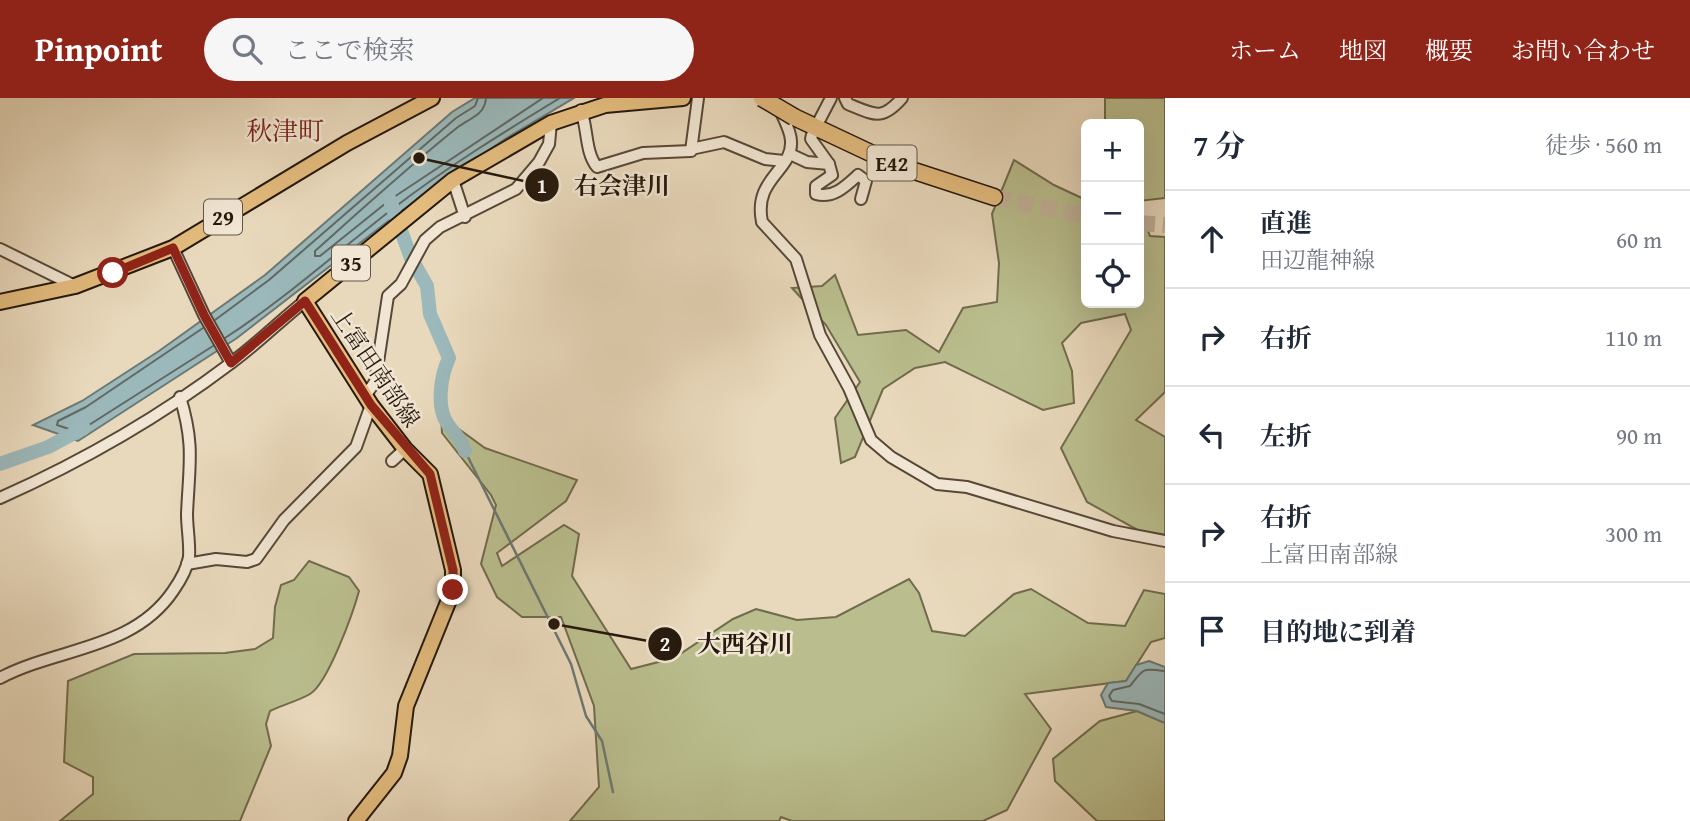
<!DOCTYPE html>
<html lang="ja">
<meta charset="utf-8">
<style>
:root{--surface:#fff;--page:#f6f6f7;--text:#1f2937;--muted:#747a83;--line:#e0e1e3;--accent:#8f2418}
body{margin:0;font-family:"Gentium Book Plus","Noto Serif JP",serif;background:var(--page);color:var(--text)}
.controls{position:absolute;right:21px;top:21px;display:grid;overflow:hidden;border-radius:10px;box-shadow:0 7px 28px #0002}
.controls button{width:63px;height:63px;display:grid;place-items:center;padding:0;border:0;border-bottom:2px solid var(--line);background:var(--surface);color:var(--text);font:35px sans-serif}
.stop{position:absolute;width:21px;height:21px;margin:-16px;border:5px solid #8f2418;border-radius:50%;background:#fff}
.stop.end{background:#8f2418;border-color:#fff;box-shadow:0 2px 7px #0008}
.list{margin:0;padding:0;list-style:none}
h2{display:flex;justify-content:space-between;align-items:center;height:91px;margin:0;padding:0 28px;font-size:30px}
h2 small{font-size:23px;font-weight:400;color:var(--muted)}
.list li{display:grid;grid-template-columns:46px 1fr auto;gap:21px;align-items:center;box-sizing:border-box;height:98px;padding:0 28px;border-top:2px solid var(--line)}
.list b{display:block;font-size:26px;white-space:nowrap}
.list p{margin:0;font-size:23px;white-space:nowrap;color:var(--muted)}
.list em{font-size:23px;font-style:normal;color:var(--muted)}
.icon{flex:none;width:38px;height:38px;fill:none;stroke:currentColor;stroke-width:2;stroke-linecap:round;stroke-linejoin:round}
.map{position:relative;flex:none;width:1165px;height:723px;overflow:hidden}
header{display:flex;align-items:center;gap:42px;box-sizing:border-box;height:98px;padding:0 35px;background:var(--accent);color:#fff}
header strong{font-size:33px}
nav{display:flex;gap:38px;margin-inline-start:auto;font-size:24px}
.search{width:490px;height:63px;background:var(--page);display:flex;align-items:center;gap:18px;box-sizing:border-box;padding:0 24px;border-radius:38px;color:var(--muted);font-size:26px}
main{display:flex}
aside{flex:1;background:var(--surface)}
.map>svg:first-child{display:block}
.green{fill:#babe8e;stroke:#706b4d;stroke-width:2}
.water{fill:#9bb8ba;stroke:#6c7874;stroke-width:2}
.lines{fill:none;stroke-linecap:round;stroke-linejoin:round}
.shore{stroke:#606863;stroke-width:2}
.stream{stroke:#6c7874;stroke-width:2.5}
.river{stroke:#9bb8ba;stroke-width:14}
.highway-tunnel{stroke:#c2b299;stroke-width:16;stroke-dasharray:16 8;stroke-linecap:butt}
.minor-casing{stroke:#564838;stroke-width:14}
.major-casing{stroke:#25180c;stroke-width:18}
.highway-casing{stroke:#25180c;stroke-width:19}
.minor{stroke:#f1e6d3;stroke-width:10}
.major{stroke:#e4bc7e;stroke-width:14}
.highway{stroke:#e4bc7e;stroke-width:16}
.highway-bridge-casing{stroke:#25180c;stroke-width:19;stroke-linecap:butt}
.highway-bridge{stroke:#e4bc7e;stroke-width:16}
.route{stroke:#8f2418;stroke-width:9}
.labels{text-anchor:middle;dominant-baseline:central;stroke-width:5;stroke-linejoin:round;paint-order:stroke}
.shield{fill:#f1e6d3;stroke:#625648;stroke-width:2}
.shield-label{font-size:21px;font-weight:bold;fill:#25180c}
.street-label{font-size:23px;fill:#25180c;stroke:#f1e6d3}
.quarter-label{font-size:26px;fill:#7a1f14;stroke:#f1e6d3}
.leader{fill:none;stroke:#25180c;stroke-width:2.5}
.callout-dot{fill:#25180c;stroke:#f1e6d3;stroke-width:2.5}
.mark-label{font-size:21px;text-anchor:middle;font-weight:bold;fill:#fff}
.callout-label{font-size:24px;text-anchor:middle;font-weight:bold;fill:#25180c;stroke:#f1e6d3;stroke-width:5;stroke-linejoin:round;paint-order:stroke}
</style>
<header>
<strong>Pinpoint</strong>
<div class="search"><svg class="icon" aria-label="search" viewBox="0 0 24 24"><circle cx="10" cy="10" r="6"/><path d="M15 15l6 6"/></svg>ここで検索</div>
<nav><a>ホーム</a><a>地図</a><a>概要</a><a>お問い合わせ</a></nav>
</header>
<main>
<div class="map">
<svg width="1165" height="723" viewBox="0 0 1165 723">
<rect width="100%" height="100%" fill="#e9d9bc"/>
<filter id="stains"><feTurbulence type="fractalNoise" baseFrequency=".00286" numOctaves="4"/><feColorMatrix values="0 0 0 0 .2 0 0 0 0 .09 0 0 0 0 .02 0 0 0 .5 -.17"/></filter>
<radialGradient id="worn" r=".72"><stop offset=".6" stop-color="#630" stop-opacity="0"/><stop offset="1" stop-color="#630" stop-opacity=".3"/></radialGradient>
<!-- green -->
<g class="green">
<path d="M1105,0H1165V100L1139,103V26H1105Z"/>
<path d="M1014,62L1054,87L1086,102V205H1139V110L1150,138L1165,139V294L1136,322L1165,339V447L1087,404L1061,350L1131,232L1125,216L1081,225L1062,245L1072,273L1074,305L1043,312L945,264L915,270L883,291L855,359L841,365L835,320L860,284L826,227L792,190L822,188L835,177L858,237L906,232L939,254L963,210L997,204L999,165L992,116Z"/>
<path d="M441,318L485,350L577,382L566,403L497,455L502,468L564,427L579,436L572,478L631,571L674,560L733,521L756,511L797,522L836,519L909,481L919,495L932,533L965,538L1014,496L1031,491L1088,525L1125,528L1144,492L1165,496V540L1151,544L1126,583L1025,596L1051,631L1007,712L983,723H792L781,719L779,723H570L599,689L594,608L561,519H522L497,499L481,466L496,407L491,397L442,335Z"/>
<path d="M309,463L349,479L359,493C353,515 328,585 310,596C298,603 282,607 270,613L266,626L271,648L240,723H60L93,696V679L64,664L68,583L134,556L225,555L255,551L273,540L275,509L281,487L294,482Z"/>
<path d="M1137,613L1165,625V723H1097L1055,683L1053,661L1100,623Z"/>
</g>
<!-- water -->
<g class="water">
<path d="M475,0H574L505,41L400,114L237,240L78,343L33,327L82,303L159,253L265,177L452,14Z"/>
<path d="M1149,563L1165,569V625L1137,613L1106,609L1101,597L1108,585L1126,583L1136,567Z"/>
</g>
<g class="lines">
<!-- shore -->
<g class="shore">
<path d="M486,0C485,17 470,20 458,29C409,68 362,111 315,153V158H320L391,101L543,0"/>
<path d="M215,222L269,182L456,20L475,8L478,0"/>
<path d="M203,230L86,309L58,323L57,327L78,334L213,248"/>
<path d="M225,240C285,201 338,153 395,109C447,69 504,34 560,0"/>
<path d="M1165,573C1142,570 1144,570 1130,588L1113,592L1109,598L1112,603L1139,606L1165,616"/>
</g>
<!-- stream -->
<path class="stream" d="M465,353L571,566L586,618L602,643L613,694"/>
<!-- river -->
<g class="river">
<path d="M389,100L411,160L427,188L430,216L449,260C441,277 436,308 447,325C453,335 462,341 465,353"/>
<path d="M0,366L48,349L84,330"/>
</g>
<!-- highway-tunnel -->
<g class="highway-tunnel">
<path d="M994,99L1086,118"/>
<path d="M1139,125L1165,127"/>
</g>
<!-- minor casing -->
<g class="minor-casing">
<g id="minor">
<path d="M845,0L848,6C875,17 882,23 902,0"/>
<path d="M581,12C588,32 585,54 597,69L643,55L691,53L698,0"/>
<path d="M780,12C784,21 791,34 791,43C793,73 753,80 762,124L796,161L820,237L849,290L871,342L891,359L937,386L967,389L1113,433L1165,443"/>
<path d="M819,23L831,0"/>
<path d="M812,37L811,41L829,66"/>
<path d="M691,51L724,44L765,61L784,63"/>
<path d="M790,56L807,64L829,66L832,77L816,88V96C833,101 846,88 858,77L866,83L861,101"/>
<path d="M453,82L465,119"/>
<path d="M173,150L204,217L231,265"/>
<path d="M0,151L75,188"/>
<path d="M365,298L375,284L388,198L401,186L425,142L440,129L516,91L539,64L549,46L551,25"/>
<path d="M392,363L405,351"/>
<path d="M0,400C81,364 161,318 231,265C257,246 280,223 305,203"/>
<path d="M187,466L216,461L247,464L256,461L284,422L356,349L371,307"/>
<path d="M0,580C59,549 133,552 173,493C180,483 187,471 189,459C190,445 187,430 187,416C189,368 195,347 180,299"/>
</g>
</g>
<!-- major casing -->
<g class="major-casing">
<g id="major">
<path d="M0,204L75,188L173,150L347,45L432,0"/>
<path d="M356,723L394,675L400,658L406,608L453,492V472L430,376L405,351L371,307L305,203L453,82L551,25L605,7L683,0"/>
</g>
</g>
<!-- highway casing -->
<g class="highway-casing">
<path id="highway" d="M794,19L896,67L994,99"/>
</g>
<!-- minor -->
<use href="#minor" class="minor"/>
<!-- major -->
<use href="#major" class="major"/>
<!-- highway -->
<use href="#highway" class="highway"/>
<!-- highway-bridge casing -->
<g class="highway-bridge-casing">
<path id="highway-bridge" d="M762,0L794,19"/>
</g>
<!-- highway-bridge -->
<use href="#highway-bridge" class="highway-bridge"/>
</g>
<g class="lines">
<!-- route -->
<path class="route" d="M113,175L173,150L204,217L231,265L305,203L371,307L430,376L453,472V492"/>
</g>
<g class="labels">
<!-- shield labels -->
<g class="shield">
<rect x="867.5" y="47.5" width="49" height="35" rx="5"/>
<rect x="204" y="101.5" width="38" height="35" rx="5"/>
<rect x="332" y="147.5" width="38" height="35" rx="5"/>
</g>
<g class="shield-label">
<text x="892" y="65">E42</text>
<text x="223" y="119">29</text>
<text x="351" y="165">35</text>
</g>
<!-- street labels -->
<g class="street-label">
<text transform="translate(376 269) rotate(56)">上富田南部線</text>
</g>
<!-- quarter labels -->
<g class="quarter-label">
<text x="285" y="32">秋津町</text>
</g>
</g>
<!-- callouts -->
<path class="leader" d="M419 60L542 87M554 526L665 546"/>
<g class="callout-dot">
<circle cx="419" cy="60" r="7"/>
<circle cx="554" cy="526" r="7"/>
<circle cx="542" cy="87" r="18"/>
<circle cx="665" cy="546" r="18"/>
</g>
<g class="mark-label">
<text x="542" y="95">1</text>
<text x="665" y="553">2</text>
</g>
<g class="callout-label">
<text x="622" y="96">右会津川</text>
<text x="745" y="554">大西谷川</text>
</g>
<rect width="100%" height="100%" filter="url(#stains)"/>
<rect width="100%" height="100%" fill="url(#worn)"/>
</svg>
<div class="controls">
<button>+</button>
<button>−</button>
<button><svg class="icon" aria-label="locate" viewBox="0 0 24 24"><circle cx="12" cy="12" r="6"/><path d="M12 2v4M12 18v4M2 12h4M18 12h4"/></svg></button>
</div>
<div class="stop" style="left:113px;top:175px"></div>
<div class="stop end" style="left:453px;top:492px"></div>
</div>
<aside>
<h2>7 分<small>徒歩 · 560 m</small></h2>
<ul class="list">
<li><svg class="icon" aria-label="ahead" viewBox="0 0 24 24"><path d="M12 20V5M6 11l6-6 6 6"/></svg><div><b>直進</b><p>田辺龍神線</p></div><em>60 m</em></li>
<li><svg class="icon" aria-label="right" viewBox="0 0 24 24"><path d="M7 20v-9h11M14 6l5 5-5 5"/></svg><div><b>右折</b></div><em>110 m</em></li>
<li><svg class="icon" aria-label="left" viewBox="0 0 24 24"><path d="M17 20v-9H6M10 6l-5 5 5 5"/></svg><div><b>左折</b></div><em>90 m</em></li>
<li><svg class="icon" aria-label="right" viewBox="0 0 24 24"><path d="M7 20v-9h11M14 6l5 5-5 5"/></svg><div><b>右折</b><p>上富田南部線</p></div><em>300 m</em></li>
<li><svg class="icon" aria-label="arrive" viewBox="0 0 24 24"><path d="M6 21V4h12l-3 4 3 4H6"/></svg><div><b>目的地に到着</b></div></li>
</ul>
</aside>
</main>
